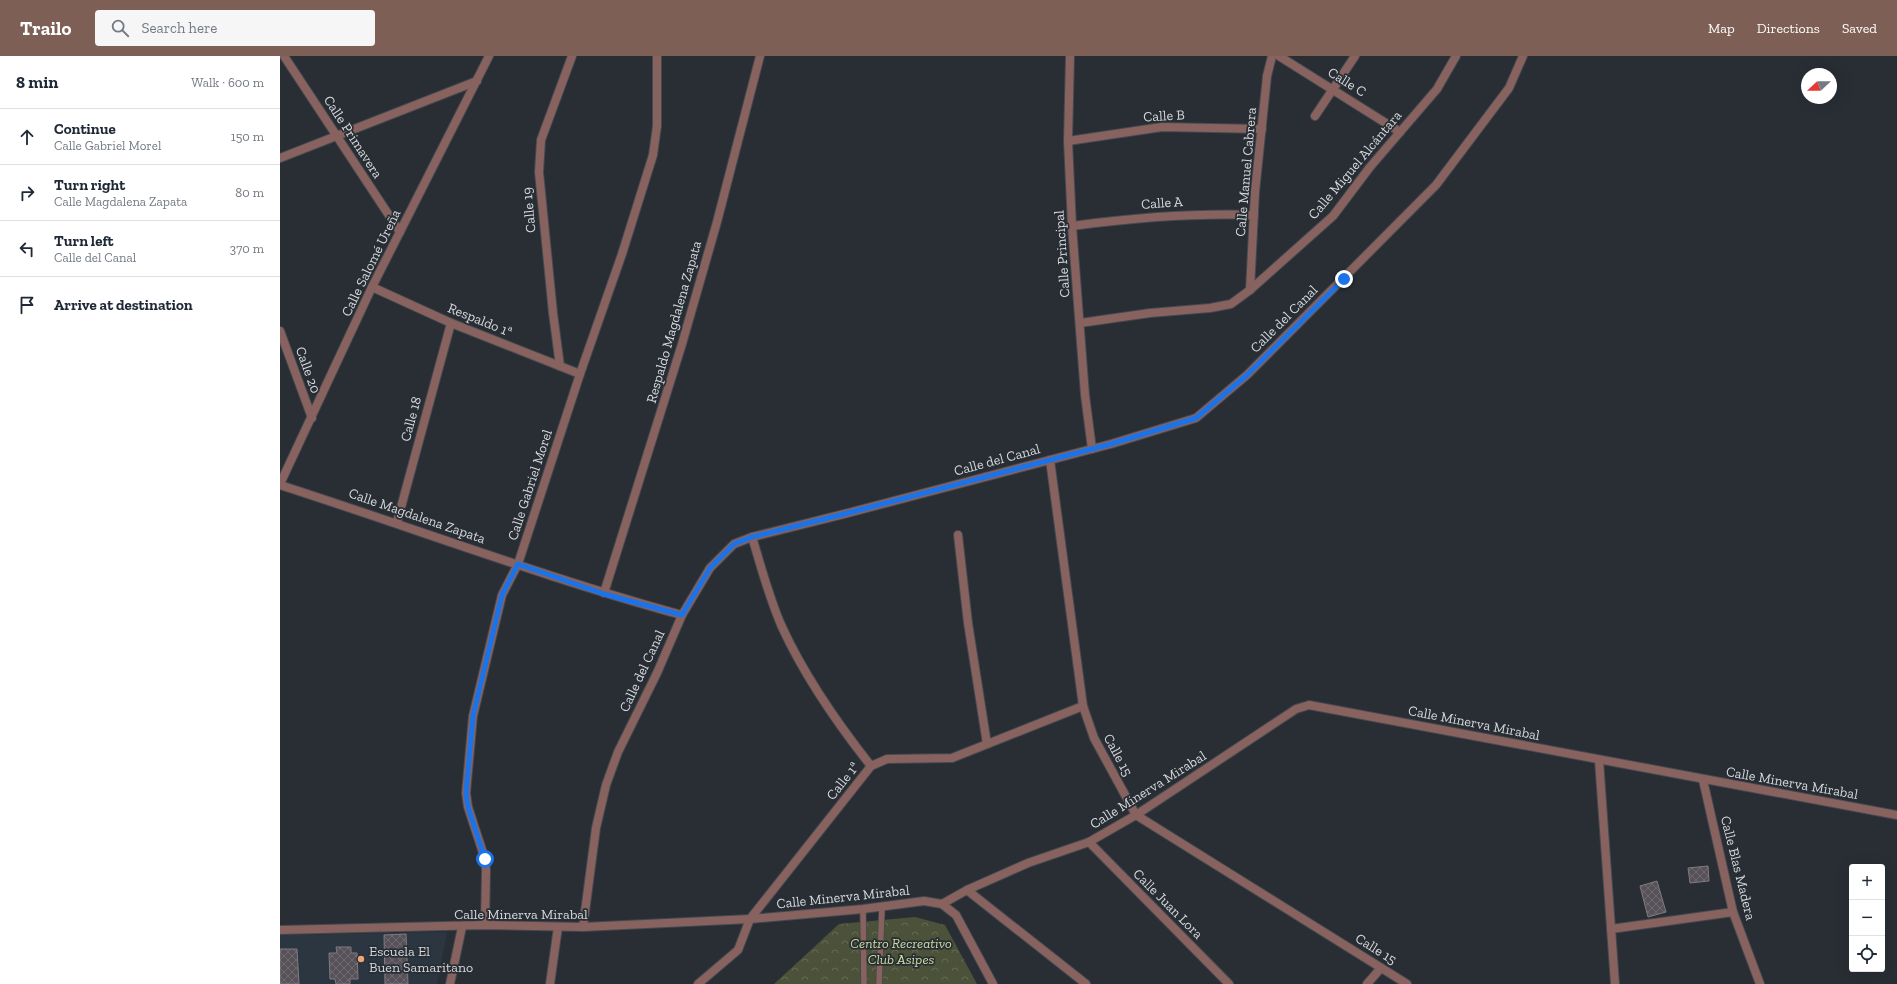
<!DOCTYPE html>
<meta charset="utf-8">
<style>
:root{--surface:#fff;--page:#f6f6f7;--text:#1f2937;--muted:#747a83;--line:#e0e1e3;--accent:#7d5f55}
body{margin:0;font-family:"Zilla Slab",serif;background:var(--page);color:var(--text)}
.controls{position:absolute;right:12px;bottom:12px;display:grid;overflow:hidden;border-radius:4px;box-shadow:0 4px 16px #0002}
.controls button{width:36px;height:36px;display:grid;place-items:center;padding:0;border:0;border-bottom:1px solid var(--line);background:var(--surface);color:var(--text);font:20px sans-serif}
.compass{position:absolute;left:1521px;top:12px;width:36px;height:36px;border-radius:50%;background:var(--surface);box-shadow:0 4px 16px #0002;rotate:248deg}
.stop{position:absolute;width:12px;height:12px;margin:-9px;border:3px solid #1a73e8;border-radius:50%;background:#fff}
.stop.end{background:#1a73e8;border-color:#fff;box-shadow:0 1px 4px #0008}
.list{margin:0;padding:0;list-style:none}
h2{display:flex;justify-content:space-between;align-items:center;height:52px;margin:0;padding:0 16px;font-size:17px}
h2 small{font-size:13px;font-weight:400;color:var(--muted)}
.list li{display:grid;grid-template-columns:26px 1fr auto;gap:12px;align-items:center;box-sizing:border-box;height:56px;padding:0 16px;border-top:1px solid var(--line)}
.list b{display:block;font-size:15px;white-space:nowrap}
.list p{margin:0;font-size:13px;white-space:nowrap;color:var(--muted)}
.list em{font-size:13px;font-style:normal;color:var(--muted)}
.icon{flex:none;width:22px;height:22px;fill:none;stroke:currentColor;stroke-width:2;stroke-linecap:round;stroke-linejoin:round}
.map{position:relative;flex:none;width:1617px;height:928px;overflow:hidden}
header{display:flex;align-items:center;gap:24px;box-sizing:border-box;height:56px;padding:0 20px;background:var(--accent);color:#fff}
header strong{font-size:19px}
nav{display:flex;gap:22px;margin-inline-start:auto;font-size:14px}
.search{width:280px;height:36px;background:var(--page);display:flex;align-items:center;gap:10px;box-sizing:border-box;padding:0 14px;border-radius:4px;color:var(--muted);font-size:15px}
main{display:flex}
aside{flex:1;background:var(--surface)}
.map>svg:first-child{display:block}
.built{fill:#2b3641}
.park{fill:url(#park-crowns)}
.building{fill:url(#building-cross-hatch);stroke:#817a82}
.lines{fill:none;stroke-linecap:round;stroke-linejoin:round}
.service-casing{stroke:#44494f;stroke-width:7}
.minor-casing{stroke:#44494f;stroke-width:10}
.tertiary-casing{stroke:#44494f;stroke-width:10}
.service{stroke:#88625f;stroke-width:5.5}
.minor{stroke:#88625f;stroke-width:8}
.tertiary{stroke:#88625f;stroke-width:8}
.route{stroke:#1a73e8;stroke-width:5}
.poi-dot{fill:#f0a279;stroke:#282e34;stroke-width:1.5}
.labels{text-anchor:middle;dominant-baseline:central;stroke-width:3.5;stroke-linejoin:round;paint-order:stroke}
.street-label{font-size:14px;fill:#d5d9dd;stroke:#282e34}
.park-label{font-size:14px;font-style:italic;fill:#cddca1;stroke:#282e34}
.poi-label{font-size:14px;fill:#d5d9dd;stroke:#282e34;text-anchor:start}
</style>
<header>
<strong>Trailo</strong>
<div class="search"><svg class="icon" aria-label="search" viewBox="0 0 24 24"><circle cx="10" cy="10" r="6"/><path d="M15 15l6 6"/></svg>Search here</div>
<nav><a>Map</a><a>Directions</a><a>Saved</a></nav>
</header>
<main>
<aside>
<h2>8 min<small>Walk · 600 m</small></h2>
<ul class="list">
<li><svg class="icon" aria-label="ahead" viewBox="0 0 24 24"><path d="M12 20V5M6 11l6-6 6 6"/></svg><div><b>Continue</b><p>Calle Gabriel Morel</p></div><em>150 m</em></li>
<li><svg class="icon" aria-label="right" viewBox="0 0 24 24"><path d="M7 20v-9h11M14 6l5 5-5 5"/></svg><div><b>Turn right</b><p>Calle Magdalena Zapata</p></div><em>80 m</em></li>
<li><svg class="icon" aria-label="left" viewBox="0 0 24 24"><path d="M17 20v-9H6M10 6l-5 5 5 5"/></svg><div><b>Turn left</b><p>Calle del Canal</p></div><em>370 m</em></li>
<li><svg class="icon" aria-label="arrive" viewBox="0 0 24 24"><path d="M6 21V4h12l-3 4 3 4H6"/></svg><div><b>Arrive at destination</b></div></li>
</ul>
</aside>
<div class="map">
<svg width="1617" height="928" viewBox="0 0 1617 928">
<defs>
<pattern id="park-crowns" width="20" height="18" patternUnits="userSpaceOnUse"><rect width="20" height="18" fill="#4c5239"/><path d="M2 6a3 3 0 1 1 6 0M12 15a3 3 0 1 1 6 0" fill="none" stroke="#656a55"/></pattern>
<pattern id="building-cross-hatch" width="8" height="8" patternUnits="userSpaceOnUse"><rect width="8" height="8" fill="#575158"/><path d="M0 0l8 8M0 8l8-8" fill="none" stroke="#6e6970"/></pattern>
</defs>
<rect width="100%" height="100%" fill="#282e34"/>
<!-- built -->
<path class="built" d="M167,876L157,928H0V879Z"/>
<!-- park -->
<path class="park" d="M635,861L665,869L697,928H494L559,868Z"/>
<!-- building -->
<g class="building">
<path d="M1428,810L1429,825L1410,827L1408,812Z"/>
<path d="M1377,825L1386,856L1368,861L1360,830Z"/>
<path d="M126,878L128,928H105L104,879Z"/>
<path d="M56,891H71V897H77L78,923H70V928H56L55,923H50L49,897H57Z"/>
<path d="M0,893H17L19,928H0Z"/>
</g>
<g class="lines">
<!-- service casing -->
<g class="service-casing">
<g id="service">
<path d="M583,853L584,928"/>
<path d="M599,928L602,851"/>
</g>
</g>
<!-- minor casing -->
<g class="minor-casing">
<g id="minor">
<path d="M4,0L120,176"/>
<path d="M790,0L788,85L792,170L805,339L812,393"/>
<path d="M999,0L1120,76"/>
<path d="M1035,60L1075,0"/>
<path d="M788,85L882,71L982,73"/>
<path d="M0,102L197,25"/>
<path d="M792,170C852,162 912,157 974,159"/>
<path d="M92,231L171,267L300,318"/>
<path d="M970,234L975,136L987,20L992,0"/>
<path d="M800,267L870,257L930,252L951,248L970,234L1053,160L1090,111L1157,33L1176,0"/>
<path d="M0,275L32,362"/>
<path d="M280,310L273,257L259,116L261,84L292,0"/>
<path d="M770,404L803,650L814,682L856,759L1127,928"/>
<path d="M0,428L92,231L209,0"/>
<path d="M0,429C134,472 266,522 402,559"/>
<path d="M117,466L171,267"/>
<path d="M678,479L688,567L707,688"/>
<path d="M472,481C481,510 489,542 502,571C525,621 557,667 591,710"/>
<path d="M324,537L402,288L437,166L480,0"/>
<path d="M1319,704L1335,928"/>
<path d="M1423,724L1453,856L1480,928"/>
<path d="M809,786L949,928"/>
<path d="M687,834L806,928"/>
<path d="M662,848L687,834L748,807L809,786L856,759L1016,653L1029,649L1617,759"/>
<path d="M205,869L206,814L205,803L188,751L186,737L193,660L222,539L238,508L300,318L342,198L373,99L377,70V0"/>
<path d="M303,871L316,772L326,729L338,696L377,617L402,559L430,512L454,488L472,481L564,458L831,388L916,362L967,319L1156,129L1229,32L1243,0"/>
<path d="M1331,873L1453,856"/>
<path d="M170,928L182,871"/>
<path d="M270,928L278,871"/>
<path d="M418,928L458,894L470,863L591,710L607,703L672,702L803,650"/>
<path d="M1087,928L1101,912"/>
</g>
</g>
<!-- tertiary casing -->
<g class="tertiary-casing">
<path id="tertiary" d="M0,874L205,869L303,871L470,863L583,853L644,845L662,848L676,859L713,928"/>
</g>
<!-- service -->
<use href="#service" class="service"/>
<!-- minor -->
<use href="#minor" class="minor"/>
<!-- tertiary -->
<use href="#tertiary" class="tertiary"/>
</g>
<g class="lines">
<!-- route -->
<path class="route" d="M205,803L188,751L186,737L193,660L222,539L238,508L324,538L402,559L430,512L454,488L472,481L564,458L831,388L916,362L967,319L1064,223"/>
</g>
<!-- markers -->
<circle class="poi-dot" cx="81" cy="903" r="4"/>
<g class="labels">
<!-- street labels -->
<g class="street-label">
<text transform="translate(1067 26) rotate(32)">Calle C</text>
<text transform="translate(884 60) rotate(-3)">Calle B</text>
<text transform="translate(73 81) rotate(57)">Calle Primavera</text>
<text transform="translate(1075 109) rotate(-50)">Calle Miguel Alcántara</text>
<text transform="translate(966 116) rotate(-85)">Calle Manuel Cabrera</text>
<text transform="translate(882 147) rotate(-4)">Calle A</text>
<text transform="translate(249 154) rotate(-95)">Calle 19</text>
<text transform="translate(782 198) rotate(-94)">Calle Principal</text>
<text transform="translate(91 207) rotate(-64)">Calle Salomé Ureña</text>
<text transform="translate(1004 263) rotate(-45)">Calle del Canal</text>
<text transform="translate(200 264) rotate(22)">Respaldo 1ª</text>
<text transform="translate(394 266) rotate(-74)">Respaldo Magdalena Zapata</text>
<text transform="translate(28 314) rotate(70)">Calle 20</text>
<text transform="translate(131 363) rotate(-75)">Calle 18</text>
<text transform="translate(717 404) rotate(-15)">Calle del Canal</text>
<text transform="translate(250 429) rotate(-72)">Calle Gabriel Morel</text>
<text transform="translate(137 460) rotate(19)">Calle Magdalena Zapata</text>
<text transform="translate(362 615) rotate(-65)">Calle del Canal</text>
<text transform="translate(1194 667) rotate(11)">Calle Minerva Mirabal</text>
<text transform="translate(838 699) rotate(62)">Calle 15</text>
<text transform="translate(563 725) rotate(-52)">Calle 1ª</text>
<text transform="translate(1512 727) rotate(10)">Calle Minerva Mirabal</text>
<text transform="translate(868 734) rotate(-32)">Calle Minerva Mirabal</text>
<text transform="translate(1458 812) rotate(76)">Calle Blas Madera</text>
<text transform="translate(563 841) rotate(-6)">Calle Minerva Mirabal</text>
<text transform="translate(888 848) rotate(45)">Calle Juan Lora</text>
<text x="241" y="858">Calle Minerva Mirabal</text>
<text transform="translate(1096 893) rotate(32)">Calle 15</text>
</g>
<!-- park labels -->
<g class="park-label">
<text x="621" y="887">Centro Recreativo<tspan x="621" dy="16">Club Asipes</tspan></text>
</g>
<!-- poi labels -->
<g class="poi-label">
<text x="89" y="895">Escuela El<tspan x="89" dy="16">Buen Samaritano</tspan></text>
</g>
</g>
</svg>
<div class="controls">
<button>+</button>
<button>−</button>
<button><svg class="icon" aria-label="locate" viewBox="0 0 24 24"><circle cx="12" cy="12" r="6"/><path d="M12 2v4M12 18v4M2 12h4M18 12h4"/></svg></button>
</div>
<svg class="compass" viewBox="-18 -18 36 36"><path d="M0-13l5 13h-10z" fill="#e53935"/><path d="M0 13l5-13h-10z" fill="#747a83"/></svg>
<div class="stop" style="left:205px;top:803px"></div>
<div class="stop end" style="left:1064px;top:223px"></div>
</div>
</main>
